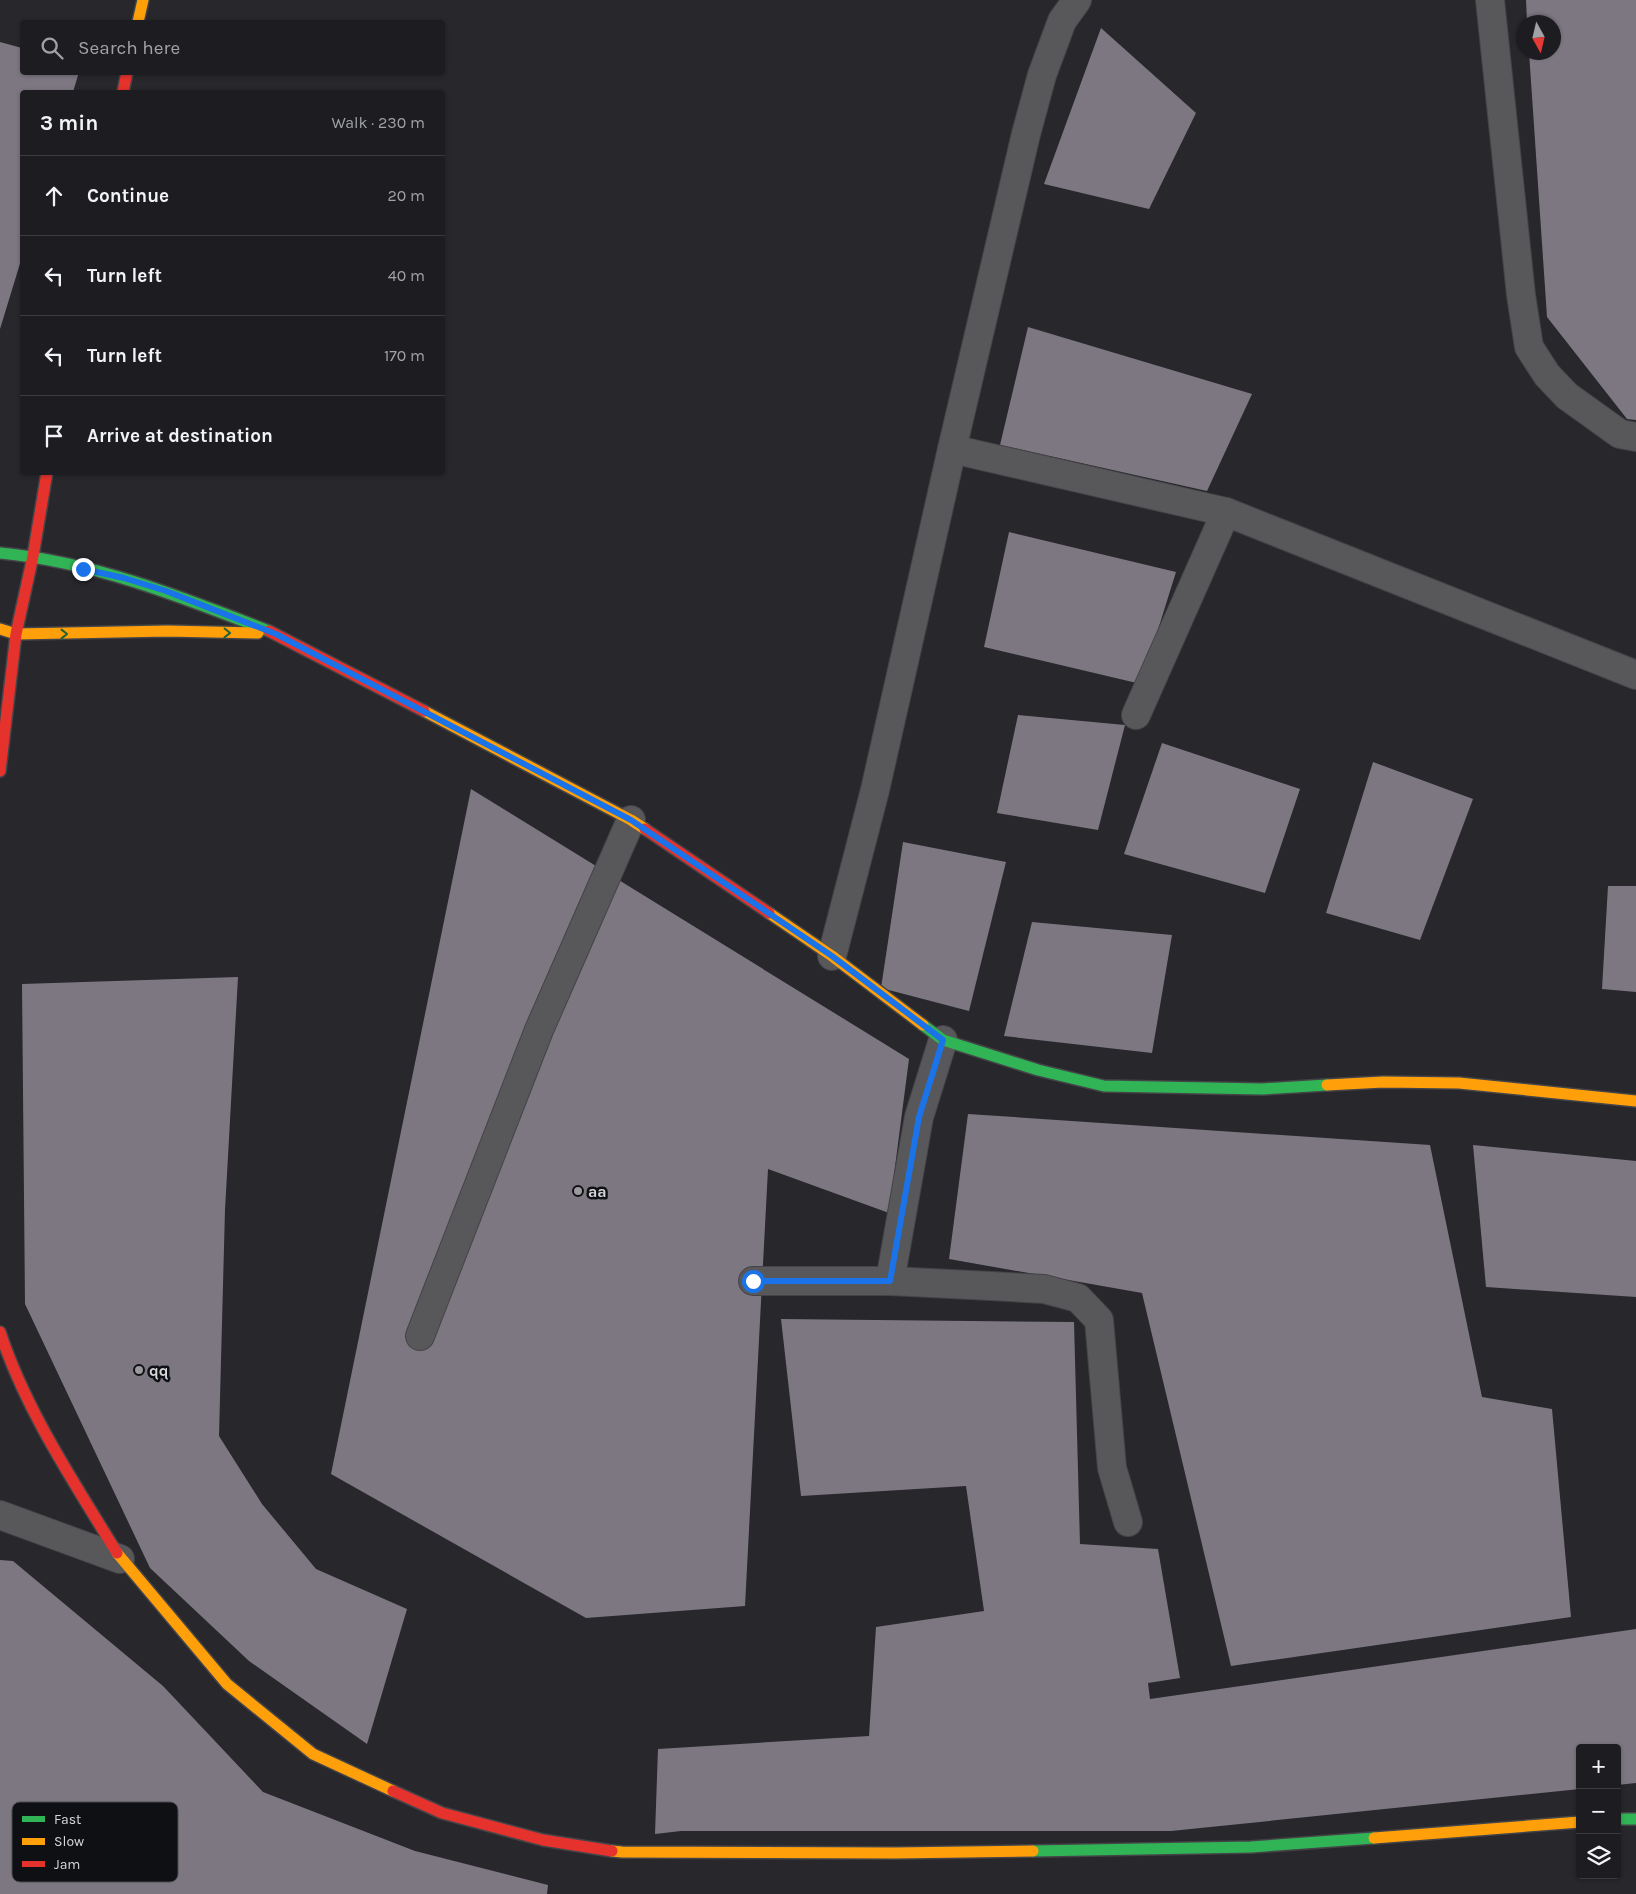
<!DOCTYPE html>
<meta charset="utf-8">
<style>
:root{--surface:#1d1d21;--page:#25262a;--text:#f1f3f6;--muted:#a0a2a5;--line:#3b3b3f}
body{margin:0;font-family:Karla,sans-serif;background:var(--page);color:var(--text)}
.controls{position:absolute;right:15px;bottom:15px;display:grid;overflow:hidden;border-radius:5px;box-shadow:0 1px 4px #0004}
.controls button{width:45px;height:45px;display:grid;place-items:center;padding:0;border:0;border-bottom:1px solid var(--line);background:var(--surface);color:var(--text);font:25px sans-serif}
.compass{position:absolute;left:1516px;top:15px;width:45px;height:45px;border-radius:50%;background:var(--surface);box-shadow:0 1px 4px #0004;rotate:172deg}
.stop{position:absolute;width:15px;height:15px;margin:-11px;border:4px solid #1a73e8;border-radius:50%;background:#fff}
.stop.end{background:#1a73e8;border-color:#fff;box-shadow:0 1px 5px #0008}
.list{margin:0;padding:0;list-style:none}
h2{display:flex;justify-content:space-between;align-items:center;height:65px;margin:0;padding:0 20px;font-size:21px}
h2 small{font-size:16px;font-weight:400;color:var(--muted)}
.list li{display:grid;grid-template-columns:32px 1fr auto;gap:15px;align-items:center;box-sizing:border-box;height:80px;padding:0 20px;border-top:1px solid var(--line)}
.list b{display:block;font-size:19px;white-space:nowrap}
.list em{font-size:16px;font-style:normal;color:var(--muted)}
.icon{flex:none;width:28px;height:28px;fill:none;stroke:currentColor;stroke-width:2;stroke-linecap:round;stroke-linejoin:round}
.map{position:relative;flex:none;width:1636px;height:1894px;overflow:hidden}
.search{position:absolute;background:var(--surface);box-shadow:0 1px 4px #0004;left:20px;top:20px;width:425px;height:55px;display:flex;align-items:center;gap:12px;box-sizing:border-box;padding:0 18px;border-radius:5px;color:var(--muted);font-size:19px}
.panel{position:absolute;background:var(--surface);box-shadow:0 1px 4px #0004;left:20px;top:90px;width:425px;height:385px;border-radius:5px}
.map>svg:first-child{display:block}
.building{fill:#7d7782}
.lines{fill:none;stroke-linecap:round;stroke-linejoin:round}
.street-casing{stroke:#444448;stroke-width:30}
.fast-casing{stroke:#444448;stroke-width:14}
.slow-casing{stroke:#444448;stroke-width:14}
.jam-casing{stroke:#444448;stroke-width:14}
.street{stroke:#58585a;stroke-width:28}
.fast{stroke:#30b455;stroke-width:11}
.slow{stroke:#ff9f0a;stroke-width:11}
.jam{stroke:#e5322d;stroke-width:11}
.oneway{stroke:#206234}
.route{stroke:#1a73e8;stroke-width:6}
.poi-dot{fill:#99999e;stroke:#0f1013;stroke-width:2}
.labels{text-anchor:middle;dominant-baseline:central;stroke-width:5;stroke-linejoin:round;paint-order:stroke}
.poi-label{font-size:16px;font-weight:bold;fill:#d6d7db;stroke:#0f1013;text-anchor:start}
.key{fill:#0f1013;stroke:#4b4c4f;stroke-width:1}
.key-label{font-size:14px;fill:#d6d7db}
</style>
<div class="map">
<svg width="1636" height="1894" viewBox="0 0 1636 1894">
<rect width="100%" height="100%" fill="#27272c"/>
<!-- building -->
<g class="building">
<path d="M1526,0H1636V420L1627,419L1547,317L1529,52H1554V22H1527Z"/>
<path d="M1101,28L1196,113L1149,209L1044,184Z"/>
<path d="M0,42L22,48V72H79L73,92H22V257L0,329Z"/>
<path d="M1028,327L1252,394L1207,491L1000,445Z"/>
<path d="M1009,532L1176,572L1141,684L984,647Z"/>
<path d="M1018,715L1125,725L1098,830L997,813Z"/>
<path d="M1162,743L1300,789L1265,893L1124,854Z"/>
<path d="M1373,762L1473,799L1420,940L1326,913Z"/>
<path d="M471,789L909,1059L889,1213L768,1169L745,1606L586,1618L331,1474Z"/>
<path d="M903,842L1006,862L969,1011L881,988Z"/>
<path d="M1608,886H1636V992L1602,989Z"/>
<path d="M1032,922L1172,935L1152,1053L1004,1036Z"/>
<path d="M238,977L225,1210L219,1436L262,1504L316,1569L407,1609L367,1744L249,1661L150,1568L25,1304L22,984Z"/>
<path d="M968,1114L1430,1145L1482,1397L1552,1409L1571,1617L1231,1666L1142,1293L949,1259Z"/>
<path d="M1473,1145L1636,1161V1297L1486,1287Z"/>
<path d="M781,1319L1074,1322L1080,1544L1158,1549L1180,1678L1148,1683L1150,1699L1636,1629V1783L1617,1785V1748H1580V1789L1171,1831H681L655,1834L658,1749L869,1736L876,1627L984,1611L966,1486L801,1496Z"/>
<path d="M0,1560L13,1561L163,1686L263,1792L415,1851L548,1885L547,1894H0Z"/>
</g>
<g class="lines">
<!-- street casing -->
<g class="street-casing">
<g id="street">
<path d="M1490,0L1521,295L1529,347L1547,375L1567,396L1620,434L1636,437"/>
<path d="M952,449L1226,512L1636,675"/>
<path d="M1136,715L1226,512"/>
<path d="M832,956L875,790L952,449L1026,134L1042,75L1062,21L1077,0"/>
<path d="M753,1281H890L991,1286L1044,1289L1078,1298L1099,1320L1112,1468L1128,1522"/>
<path d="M890,1281L919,1117L943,1040"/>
<path d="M420,1336L539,1030L631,820"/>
<path d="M0,1515L120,1559"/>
</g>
</g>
<!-- fast casing -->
<g class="fast-casing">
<g id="fast">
<path d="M0,553C94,562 182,597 269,631"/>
<path d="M923,1025L943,1040L1038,1070L1104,1086L1262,1089L1327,1085"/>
<path d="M1617,1819H1636"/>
<path d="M1033,1851L1251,1847L1374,1838"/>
</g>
</g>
<!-- slow casing -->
<g class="slow-casing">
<g id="slow">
<path d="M138,22L143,0"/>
<path d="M0,629L16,634L168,631L258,633"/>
<path d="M424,711L631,820L645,829"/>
<path d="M769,913L832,956L923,1025"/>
<path d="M1327,1085L1383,1082L1459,1083L1636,1101"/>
<path d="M117,1553L227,1684L313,1754L393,1791"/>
<path d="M1374,1838L1580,1822"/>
<path d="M612,1851L622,1852L895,1853L1033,1851"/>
</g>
</g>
<!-- jam casing -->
<g class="jam-casing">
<g id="jam">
<path d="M123,92L127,72"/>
<path d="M269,631L424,711"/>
<path d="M0,771L16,634L33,556L47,472"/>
<path d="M645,829L769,913"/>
<path d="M0,1332C26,1411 74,1482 117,1553"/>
<path d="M393,1791L442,1813L543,1840L612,1851"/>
</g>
</g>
<!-- street -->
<use href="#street" class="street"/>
<!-- fast -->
<use href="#fast" class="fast"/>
<!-- slow -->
<use href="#slow" class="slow"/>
<!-- jam -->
<use href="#jam" class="jam"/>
</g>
<!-- one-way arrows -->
<defs><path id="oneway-chevron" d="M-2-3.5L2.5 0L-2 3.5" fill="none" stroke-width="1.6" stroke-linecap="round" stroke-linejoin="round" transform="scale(1.25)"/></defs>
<g class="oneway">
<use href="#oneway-chevron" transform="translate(227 633) rotate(1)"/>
<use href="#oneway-chevron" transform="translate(64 634)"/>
</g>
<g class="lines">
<!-- route -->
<path class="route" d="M83,569L124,578L166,591L276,634L631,820L832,956L943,1040L919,1117L890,1281H753"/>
</g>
<!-- markers -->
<g class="poi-dot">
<circle cx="578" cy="1191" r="5"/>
<circle cx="139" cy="1370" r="5"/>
</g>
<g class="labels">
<!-- poi labels -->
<g class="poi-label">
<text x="588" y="1191">aa</text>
<text x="149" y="1370">qq</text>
</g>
</g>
<!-- legend -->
<rect x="12" y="1802" width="166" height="80" rx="8" class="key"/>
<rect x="22" y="1816" width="23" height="6" fill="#30b455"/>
<rect x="22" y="1838" width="23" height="7" fill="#ff9f0a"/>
<rect x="22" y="1861" width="23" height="6" fill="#e5322d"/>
<g class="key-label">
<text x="54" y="1824">Fast</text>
<text x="54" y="1846">Slow</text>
<text x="54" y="1869">Jam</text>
</g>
</svg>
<div class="controls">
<button>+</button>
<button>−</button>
<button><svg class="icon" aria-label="layers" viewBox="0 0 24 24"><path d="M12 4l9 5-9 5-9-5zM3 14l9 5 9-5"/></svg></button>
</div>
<svg class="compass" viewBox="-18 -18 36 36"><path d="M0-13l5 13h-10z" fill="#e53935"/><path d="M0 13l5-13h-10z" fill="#a0a2a5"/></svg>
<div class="stop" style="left:753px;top:1281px"></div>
<div class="stop end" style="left:83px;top:569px"></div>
<div class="search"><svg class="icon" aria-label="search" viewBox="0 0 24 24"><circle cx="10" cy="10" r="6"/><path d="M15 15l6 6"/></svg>Search here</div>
<section class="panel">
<h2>3 min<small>Walk · 230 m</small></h2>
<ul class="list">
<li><svg class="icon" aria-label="ahead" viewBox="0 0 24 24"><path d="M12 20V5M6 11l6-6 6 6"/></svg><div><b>Continue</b></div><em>20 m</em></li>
<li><svg class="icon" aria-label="left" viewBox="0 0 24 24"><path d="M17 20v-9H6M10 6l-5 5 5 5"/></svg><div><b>Turn left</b></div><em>40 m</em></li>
<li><svg class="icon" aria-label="left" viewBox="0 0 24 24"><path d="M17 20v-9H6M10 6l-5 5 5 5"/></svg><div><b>Turn left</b></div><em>170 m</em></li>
<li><svg class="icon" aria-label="arrive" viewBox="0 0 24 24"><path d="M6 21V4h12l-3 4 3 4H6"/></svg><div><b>Arrive at destination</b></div></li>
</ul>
</section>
</div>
